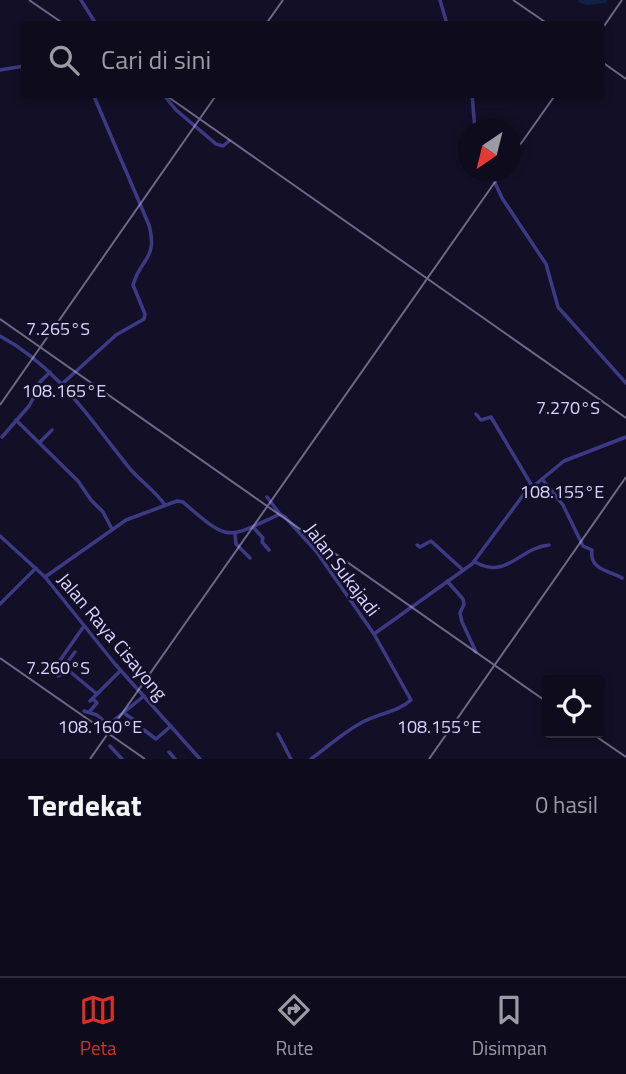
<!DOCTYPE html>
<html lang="id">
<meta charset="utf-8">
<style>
:root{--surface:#0e0b1c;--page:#1c1929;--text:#f1f3f6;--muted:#9b9ba3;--line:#2e2b3b;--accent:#d93025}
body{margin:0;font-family:"Titillium Web",sans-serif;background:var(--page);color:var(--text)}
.controls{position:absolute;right:21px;bottom:21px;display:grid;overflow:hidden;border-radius:7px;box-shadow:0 4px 10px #0003}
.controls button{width:63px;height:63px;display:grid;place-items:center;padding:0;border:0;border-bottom:2px solid var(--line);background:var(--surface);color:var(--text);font:35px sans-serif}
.compass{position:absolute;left:458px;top:119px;width:63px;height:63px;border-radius:50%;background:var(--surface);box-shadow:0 4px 10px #0003;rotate:215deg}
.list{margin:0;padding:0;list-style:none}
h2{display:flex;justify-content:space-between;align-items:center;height:91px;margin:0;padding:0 28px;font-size:30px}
h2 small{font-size:23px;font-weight:400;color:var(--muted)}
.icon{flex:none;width:38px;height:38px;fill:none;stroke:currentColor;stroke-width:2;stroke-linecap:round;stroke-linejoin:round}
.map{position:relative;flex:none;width:626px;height:759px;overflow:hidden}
.search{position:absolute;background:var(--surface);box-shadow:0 4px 10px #0003;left:21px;right:21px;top:21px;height:77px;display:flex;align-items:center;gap:18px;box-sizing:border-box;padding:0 24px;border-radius:7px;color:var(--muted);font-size:26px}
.sheet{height:217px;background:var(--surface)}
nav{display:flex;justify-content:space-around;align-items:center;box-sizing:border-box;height:98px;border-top:2px solid var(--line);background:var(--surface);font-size:19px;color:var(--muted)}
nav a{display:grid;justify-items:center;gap:4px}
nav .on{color:var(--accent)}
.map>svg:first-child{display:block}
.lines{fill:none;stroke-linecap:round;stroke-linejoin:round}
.river{stroke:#0c2248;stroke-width:6}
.street{stroke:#3d3a85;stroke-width:3.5}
.ticks{fill:none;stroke:#d9d4ff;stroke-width:2;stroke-opacity:0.45}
.labels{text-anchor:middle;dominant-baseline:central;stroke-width:5;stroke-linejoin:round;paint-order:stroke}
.street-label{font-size:19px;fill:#d9d4ff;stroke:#130f26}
.ticks-label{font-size:18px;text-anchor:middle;fill:#d9d4ff;stroke:#130f26;stroke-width:5;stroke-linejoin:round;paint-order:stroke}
</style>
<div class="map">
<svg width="626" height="759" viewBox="0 0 626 759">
<rect width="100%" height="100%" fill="#130f26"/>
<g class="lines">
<!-- river -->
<path class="river" d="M581,0L588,2L604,0"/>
<!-- street -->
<g class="street">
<path d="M81,0L96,24"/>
<path d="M440,0L447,24"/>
<path d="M0,70L24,66"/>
<path d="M163,94L176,110L216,144L223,146L229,141"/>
<path d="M472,94L475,130"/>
<path d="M490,172L502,198L546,264L558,307L626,383"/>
<path d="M0,336C58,367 91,421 131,470C142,482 156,492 165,505"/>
<path d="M62,384L116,335L144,319L145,314L133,285C141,257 158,260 149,225L93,94"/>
<path d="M476,414L481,420L491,417L532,486"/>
<path d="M16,420L78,481L91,500L103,512L112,529"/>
<path d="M2,437L29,406L35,395L37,385L50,372"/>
<path d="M40,442L52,430"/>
<path d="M542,479L563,505L583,546L592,550C589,570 610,571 622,578"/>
<path d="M267,497L280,514"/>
<path d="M253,527L263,538L262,542L269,550"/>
<path d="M235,535L236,544L250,558"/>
<path d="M0,536L45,577L115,664L200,759"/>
<path d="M417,545L420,547L431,541L463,570"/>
<path d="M475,562C507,580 519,548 549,545"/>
<path d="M45,577L126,520L177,501L183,502C230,543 226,539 280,514L285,517L316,551L374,634L472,564L524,494L564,461L626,437"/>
<path d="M447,581L463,599L464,604L460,613L462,622L476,652"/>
<path d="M0,604L36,568"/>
<path d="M84,626L54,669L58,676L68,670L97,694"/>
<path d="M67,669L66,664L75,652"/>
<path d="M90,701L120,671"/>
<path d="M84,711L97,715L108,725L144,696"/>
<path d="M89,712L97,703L93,699"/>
<path d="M124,713L138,723"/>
<path d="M144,730L156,739L171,726"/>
<path d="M278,734L291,759"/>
<path d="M110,746L122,759"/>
<path d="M169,752L175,759"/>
<path d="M311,759C328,747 342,733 361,723C376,714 398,712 411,700L374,634"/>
</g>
</g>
<!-- ticks -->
<path class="ticks" d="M29,0L64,24M513,0L548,24M266,24L283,0M602,29L622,0M602,62L626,79M164,94L626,418M510,159L556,94M0,319L547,702M0,405L217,94M0,658L145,759M591,733L626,757M90,759L502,172M429,759L626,477"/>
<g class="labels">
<!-- street labels -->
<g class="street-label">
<text transform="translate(343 569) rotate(53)">Jalan Sukajadi</text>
<text transform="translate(113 636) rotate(50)">Jalan Raya Cisayong</text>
</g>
</g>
<g class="ticks-label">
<text x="58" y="335">7.265°S</text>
<text x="64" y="397">108.165°E</text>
<text x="568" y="414">7.270°S</text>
<text x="562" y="498">108.155°E</text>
<text x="58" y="674">7.260°S</text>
<text x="100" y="733">108.160°E</text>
<text x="439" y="733">108.155°E</text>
</g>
</svg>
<div class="controls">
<button><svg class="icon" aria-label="locate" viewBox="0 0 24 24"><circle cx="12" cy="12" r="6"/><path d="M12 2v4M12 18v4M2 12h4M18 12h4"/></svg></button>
</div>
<svg class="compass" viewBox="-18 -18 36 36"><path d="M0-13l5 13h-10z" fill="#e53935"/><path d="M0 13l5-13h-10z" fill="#9b9ba3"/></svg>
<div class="search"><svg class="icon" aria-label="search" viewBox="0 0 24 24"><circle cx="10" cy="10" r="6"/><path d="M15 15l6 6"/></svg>Cari di sini</div>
</div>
<section class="sheet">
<h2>Terdekat<small>0 hasil</small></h2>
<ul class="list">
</ul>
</section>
<nav>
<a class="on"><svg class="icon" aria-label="map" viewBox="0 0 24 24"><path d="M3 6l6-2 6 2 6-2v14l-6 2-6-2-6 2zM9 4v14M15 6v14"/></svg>Peta</a>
<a><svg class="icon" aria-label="directions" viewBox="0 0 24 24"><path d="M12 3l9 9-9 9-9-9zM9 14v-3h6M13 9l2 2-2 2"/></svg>Rute</a>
<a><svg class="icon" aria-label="saved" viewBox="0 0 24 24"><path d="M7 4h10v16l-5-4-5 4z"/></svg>Disimpan</a>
</nav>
